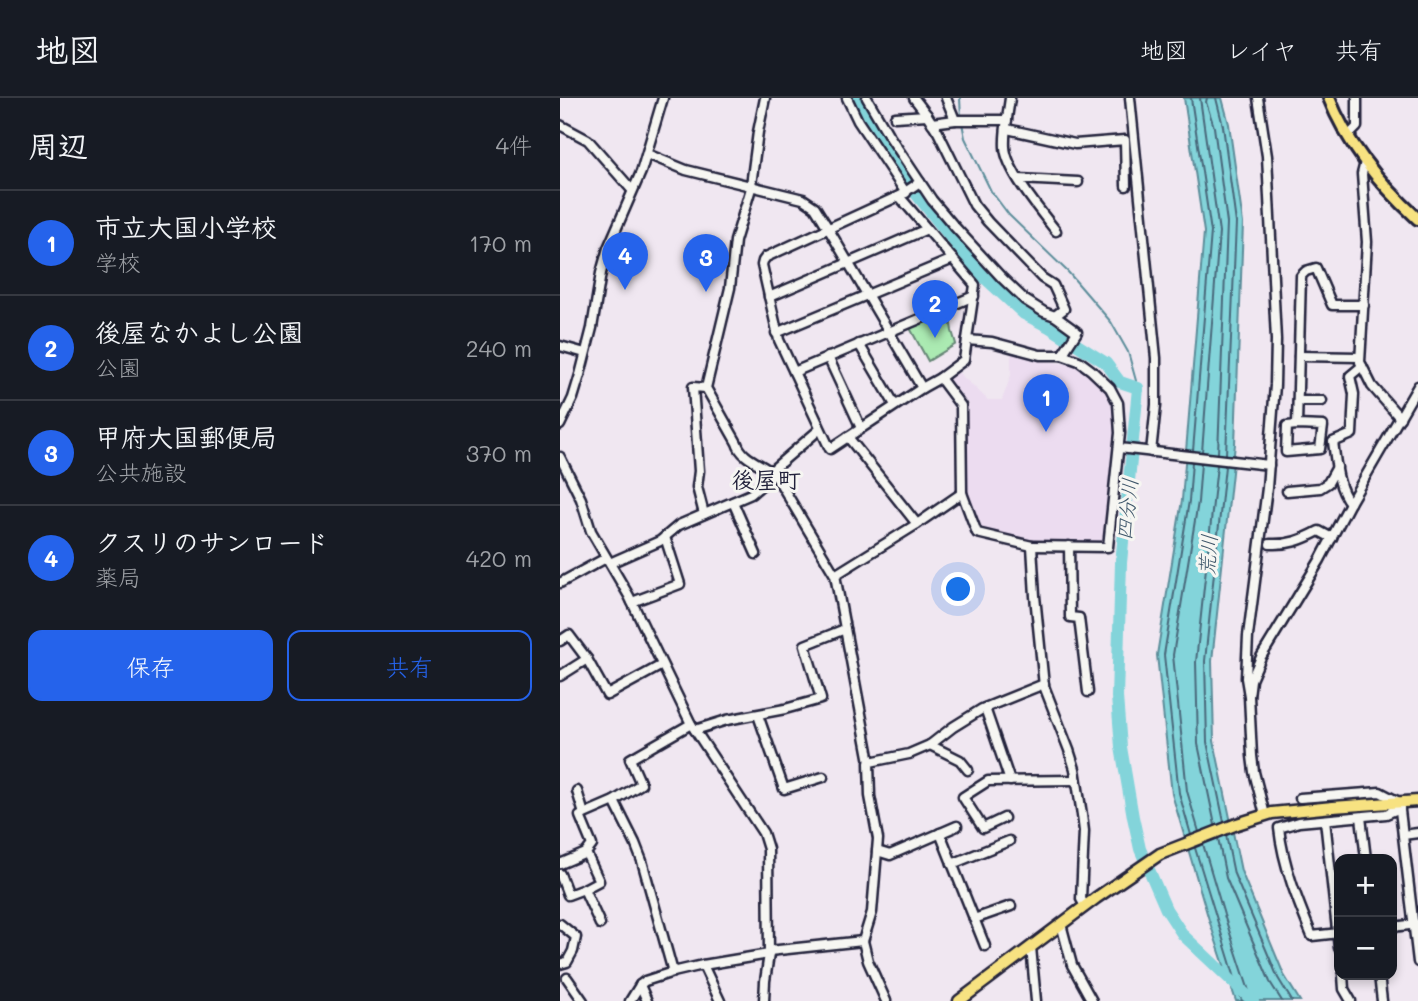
<!DOCTYPE html>
<html lang="ja">
<meta charset="utf-8">
<style>
:root{--surface:#171b24;--page:#20242c;--text:#f1f3f6;--muted:#9ea1a6;--line:#363941;--accent:#2563eb}
body{margin:0;font-family:Mali,"Klee One",sans-serif;background:var(--page);color:var(--text)}
.controls{position:absolute;right:21px;bottom:21px;display:grid;overflow:hidden;border-radius:14px;box-shadow:0 4px 10px #0003}
.controls button{width:63px;height:63px;display:grid;place-items:center;padding:0;border:0;border-bottom:2px solid var(--line);background:var(--surface);color:var(--text);font:35px sans-serif}
.you{position:absolute;left:399px;top:492px;width:24px;height:24px;margin:-18px;border:5px solid #fff;border-radius:50%;background:#1a73e8;box-shadow:0 0 0 10px #1a73e833}
.badge{display:grid;place-items:center;width:46px;height:46px;border-radius:50%;background:var(--accent);color:#fff;font-size:23px;font-weight:700}
.pin{position:absolute;translate:-50% -58px;filter:drop-shadow(0 2px 4px #0008)}
.pin::after{content:'';position:absolute;top:37px;width:24px;height:21px;background:inherit;clip-path:polygon(0 0,100% 0,50% 100%)}
.list{margin:0;padding:0;list-style:none}
h2{display:flex;justify-content:space-between;align-items:center;height:91px;margin:0;padding:0 28px;font-size:30px}
h2 small{font-size:23px;font-weight:400;color:var(--muted)}
.list li{display:grid;grid-template-columns:46px 1fr auto;gap:21px;align-items:center;box-sizing:border-box;height:105px;padding:0 28px;border-top:2px solid var(--line)}
.list b{display:block;font-size:26px;white-space:nowrap}
.list p{margin:0;font-size:23px;white-space:nowrap;color:var(--muted)}
.list em{font-size:23px;font-style:normal;color:var(--muted)}
.actions{display:flex;gap:14px;padding:21px 28px}
.actions a{flex:1;padding:16px 0;border:2px solid var(--accent);border-radius:14px;text-align:center;font-size:24px;color:var(--accent)}
.actions .main{background:var(--accent);color:#fff}
.map{position:relative;flex:none;width:858px;height:903px;overflow:hidden}
header{display:flex;align-items:center;gap:42px;box-sizing:border-box;height:98px;padding:0 35px;background:var(--surface);border-bottom:2px solid var(--line)}
header strong{font-size:33px}
nav{display:flex;gap:38px;margin-inline-start:auto;font-size:24px}
main{display:flex}
aside{flex:1;background:var(--surface)}
.map>svg:first-child{display:block}
.built{fill:#ecdcf0}
.green{fill:#abeab2;stroke:#668676;stroke-width:2}
.water{fill:#83d4da;stroke:#5c8d9a;stroke-width:2}
.lines{fill:none;stroke-linecap:round;stroke-linejoin:round}
.shore{stroke:#49697b;stroke-width:2}
.stream{stroke:#5c8d9a;stroke-width:2}
.river{stroke:#83d4da;stroke-width:12}
.minor-casing{stroke:#22223b;stroke-width:13}
.major-casing{stroke:#22223b;stroke-width:15}
.highway-casing{stroke:#22223b;stroke-width:16}
.minor{stroke:#f6f6f2;stroke-width:8}
.major{stroke:#f7e281;stroke-width:10}
.highway{stroke:#f7e281;stroke-width:10}
.labels{text-anchor:middle;dominant-baseline:central;stroke-width:6;stroke-linejoin:round;paint-order:stroke}
.water-label{font-size:21px;font-style:italic;fill:#3f576b;stroke:#f6f6f2}
.quarter-label{font-size:23px;font-weight:bold;fill:#22223b;stroke:#f6f6f2}
</style>
<header>
<strong>地図</strong>
<nav><a>地図</a><a>レイヤ</a><a>共有</a></nav>
</header>
<main>
<aside>
<h2>周辺<small>4件</small></h2>
<ul class="list">
<li><span class="badge">1</span><div><b>市立大国小学校</b><p>学校</p></div><em>170 m</em></li>
<li><span class="badge">2</span><div><b>後屋なかよし公園</b><p>公園</p></div><em>240 m</em></li>
<li><span class="badge">3</span><div><b>甲府大国郵便局</b><p>公共施設</p></div><em>370 m</em></li>
<li><span class="badge">4</span><div><b>クスリのサンロード</b><p>薬局</p></div><em>420 m</em></li>
</ul>
<div class="actions"><a class="main">保存</a><a>共有</a></div>
</aside>
<div class="map">
<svg width="858" height="903" viewBox="0 0 858 903">
<rect width="100%" height="100%" fill="#f0e7f1"/>
<filter id="ink" filterUnits="userSpaceOnUse"><feTurbulence type="fractalNoise" baseFrequency=".0143" numOctaves="2"/><feDisplacementMap in="SourceGraphic" scale="14" xChannelSelector="R" yChannelSelector="G"/><feConvolveMatrix kernelMatrix="1 2 1 2 8 2 1 2 1" color-interpolation-filters="sRGB"/></filter>
<g filter="url(#ink)">
<!-- built -->
<path class="built" d="M451,253L477,262L521,268L547,292L553,300L557,318L558,340L542,443H476L420,431L408,394L404,371L408,306L388,280L398,274L428,302H442L451,277Z"/>
<!-- green -->
<path class="green" d="M389,213L392,233L396,246L368,263L350,230Z"/>
<!-- water -->
<path class="water" d="M624,0H662L669,26L683,125L675,346L652,563L654,643L681,773L724,877L740,903H676L649,822L612,696L597,557L622,402L644,134Z"/>
<g class="lines">
<!-- shore -->
<g class="shore">
<path d="M631,0L651,134L633,353"/>
<path d="M640,0L659,134L642,354"/>
<path d="M647,0L646,4L654,29L667,125L658,355"/>
<path d="M656,0L663,28L676,125L666,356"/>
<path d="M664,724L647,644L645,563L665,368"/>
<path d="M655,727L638,646L636,564L657,367"/>
<path d="M639,734L627,693L613,557L638,404L641,365"/>
<path d="M631,737L619,695L604,557L629,403L632,364"/>
<path d="M666,737L674,776L718,880L732,903"/>
<path d="M658,740L666,780L710,884L722,903"/>
<path d="M643,746L664,817L690,896L691,903"/>
<path d="M635,750L682,903"/>
</g>
<!-- stream -->
<g class="stream">
<path d="M400,0L401,20"/>
<path d="M402,25L405,40L431,93L449,117L508,174L551,224L568,254L578,290"/>
</g>
<!-- river -->
<path class="river" d="M297,0L324,51L353,92L404,156L426,181L464,216L489,229L546,265L560,284L578,290L561,465L557,599L561,649L573,719L580,751L596,788L606,811L623,837L693,903"/>
<!-- minor casing -->
<g class="minor-casing">
<g id="minor">
<path d="M287,0L298,23L346,95"/>
<path d="M307,0L328,36L372,102L394,128L442,180L465,202L484,214L495,218L517,234L502,257L519,263L531,272L550,290L558,305L560,335L548,449L472,448"/>
<path d="M354,0L367,17L378,34L414,107L428,124L482,180L493,187L504,211L495,218"/>
<path d="M386,0L395,22H447"/>
<path d="M450,0C448,16 444,33 445,49C446,72 481,114 496,133"/>
<path d="M570,0L596,260V307L591,354"/>
<path d="M335,19L367,17"/>
<path d="M372,25L395,22"/>
<path d="M0,27L28,42L72,92"/>
<path d="M447,31L515,46L565,42L566,88"/>
<path d="M788,38L797,29V0"/>
<path d="M87,56L126,72L243,101L255,109L268,130L362,290"/>
<path d="M805,64L802,76L807,144L800,264L812,288L840,320"/>
<path d="M459,81L518,84"/>
<path d="M191,87L198,34L205,0"/>
<path d="M192,87L175,143L170,190L146,290L177,345C182,362 204,366 216,378L275,477L310,664"/>
<path d="M339,98L415,187L404,262L380,280L362,290L270,351L219,242L202,167L203,163L206,159L339,98L360,84"/>
<path d="M209,199L367,131"/>
<path d="M216,235L393,161"/>
<path d="M407,242L432,244L480,257H502"/>
<path d="M299,246L335,307"/>
<path d="M0,248L25,255"/>
<path d="M739,258L799,259"/>
<path d="M268,259L301,330"/>
<path d="M234,274L414,198"/>
<path d="M380,280L401,308L402,395L417,435L472,448L475,498L484,588L509,652L515,671L522,717L524,733L521,801L525,808"/>
<path d="M738,303H762"/>
<path d="M0,327L13,300L20,277L32,230L41,175L48,150L81,74L103,0"/>
<path d="M737,327L727,328L726,354L760,351L763,328L737,327L741,178L746,173L756,170L772,207H804"/>
<path d="M288,339L357,426"/>
<path d="M559,350L709,367"/>
<path d="M0,359L21,401L31,433L69,498L131,626L203,735L208,751L209,856L205,883L204,903"/>
<path d="M211,373L260,331"/>
<path d="M727,393L760,390L768,385L777,369"/>
<path d="M173,404L196,456"/>
<path d="M790,405C777,390 776,363 773,344L792,336L794,296L790,278L802,268"/>
<path d="M144,416L137,389L139,373L133,289L146,290"/>
<path d="M710,446C729,447 742,442 759,433L772,440"/>
<path d="M509,448L510,519L519,520L528,594"/>
<path d="M50,465L100,443L119,427L191,396L214,376"/>
<path d="M275,477L357,426L402,395"/>
<path d="M0,485L46,460"/>
<path d="M72,504L120,486L105,439"/>
<path d="M0,543L9,537L27,561L47,597L102,567"/>
<path d="M0,578L27,561"/>
<path d="M689,598L686,580L688,538L707,390L715,287L716,242L707,58L698,0"/>
<path d="M425,610L450,683"/>
<path d="M198,617L224,691L263,679"/>
<path d="M135,632L167,622L225,611L261,601L245,547L285,531"/>
<path d="M370,647L400,662L408,672"/>
<path d="M17,693L24,716L54,703L81,686L70,661L131,626"/>
<path d="M740,700L820,694L839,704L858,864"/>
<path d="M54,703L75,745L82,763L113,874"/>
<path d="M24,716L20,718L32,747L26,755L39,783L24,791L40,826"/>
<path d="M705,717L694,674L692,658L689,598L691,582L701,559L760,462L790,405L858,288"/>
<path d="M801,719L806,761"/>
<path d="M444,720L423,730L403,699L428,683L516,682"/>
<path d="M765,722L779,850"/>
<path d="M380,735L425,848"/>
<path d="M843,737L858,735"/>
<path d="M317,753L330,757L397,728"/>
<path d="M0,766L26,755"/>
<path d="M392,766L449,743"/>
<path d="M0,776L8,797L24,791"/>
<path d="M414,821L451,808"/>
<path d="M0,826L16,839L13,853L7,864L0,866"/>
<path d="M501,826L512,867L532,903"/>
<path d="M832,829L858,826"/>
<path d="M779,835L752,838C738,804 723,767 719,730L739,724L826,716L840,710"/>
<path d="M471,849L476,903"/>
<path d="M209,853L303,843"/>
<path d="M143,867L160,903"/>
<path d="M783,877L784,891L791,903"/>
<path d="M819,877L822,903"/>
<path d="M7,880L23,903"/>
<path d="M80,887L87,903"/>
<path d="M70,903L80,887L85,883L113,874L143,867L209,856"/>
<path d="M326,903L308,863L303,843L312,814L318,741L310,698L309,665L310,664L349,656L370,647L393,629L422,611L484,586"/>
</g>
</g>
<!-- major casing -->
<g class="major-casing">
<path id="major" d="M399,903L536,800L600,756L677,726L712,715L773,709L858,703"/>
</g>
<!-- highway casing -->
<g class="highway-casing">
<path id="highway" d="M769,0C787,46 822,88 858,121"/>
</g>
<!-- minor -->
<use href="#minor" class="minor"/>
<!-- major -->
<use href="#major" class="major"/>
<!-- highway -->
<use href="#highway" class="highway"/>
</g>
</g>
<g class="labels">
<!-- water labels -->
<g class="water-label">
<text transform="translate(566 411) rotate(-84)">四分川</text>
<text transform="translate(647 457) rotate(-86)">荒川</text>
</g>
<!-- quarter labels -->
<g class="quarter-label">
<text x="206" y="381">後屋町</text>
</g>
</g>
</svg>
<div class="controls">
<button>+</button>
<button>−</button>
</div>
<div class="you"></div>
<div class="pin badge" style="left:486px;top:334px">1</div>
<div class="pin badge" style="left:375px;top:240px">2</div>
<div class="pin badge" style="left:146px;top:194px">3</div>
<div class="pin badge" style="left:65px;top:192px">4</div>
</div>
</main>
